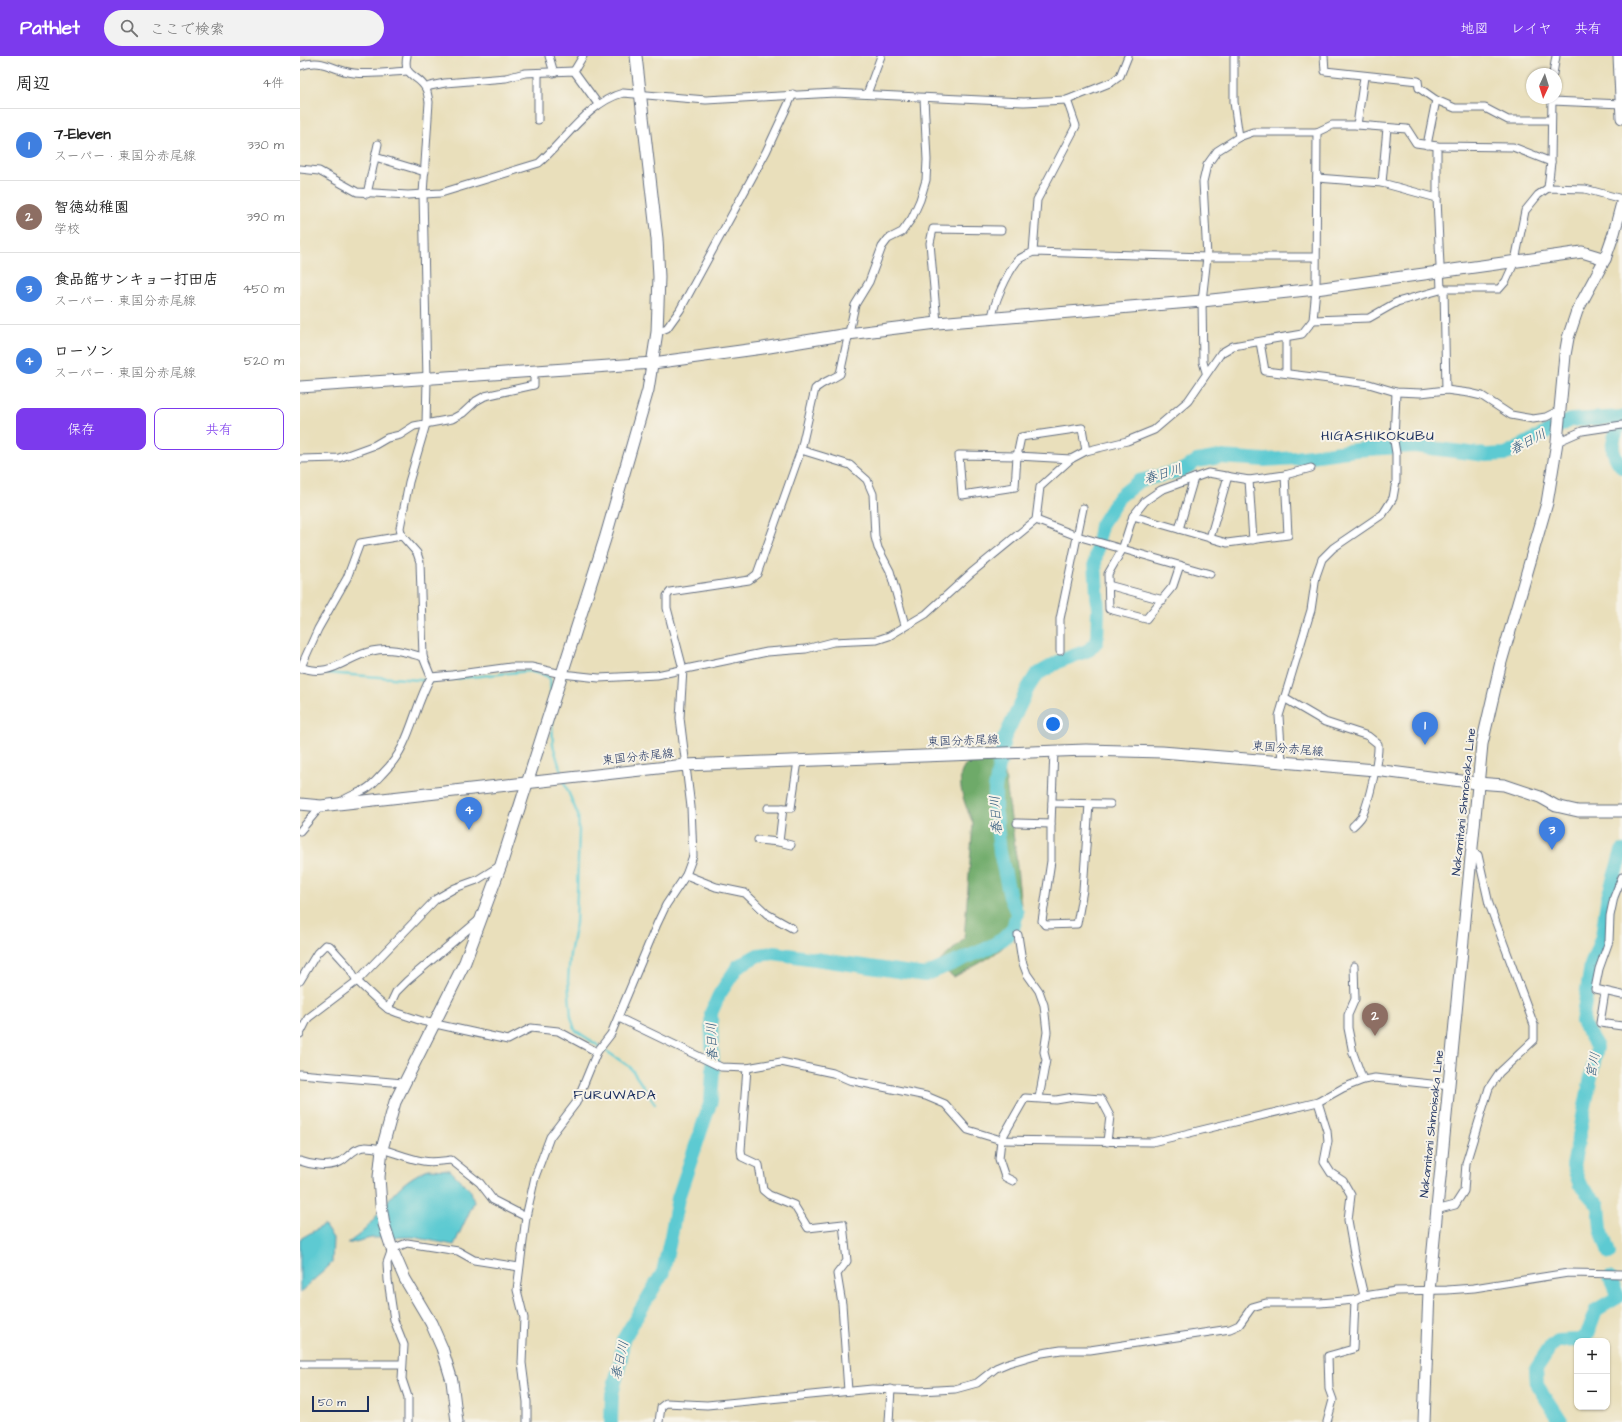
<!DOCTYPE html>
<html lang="ja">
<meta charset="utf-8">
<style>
:root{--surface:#fff;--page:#f2f2f2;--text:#222;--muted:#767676;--line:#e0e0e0;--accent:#7c3aed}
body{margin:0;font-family:"Architects Daughter","Klee One",sans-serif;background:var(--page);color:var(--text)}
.controls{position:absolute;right:12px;bottom:12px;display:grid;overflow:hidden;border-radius:8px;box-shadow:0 1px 3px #0004}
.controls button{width:36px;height:36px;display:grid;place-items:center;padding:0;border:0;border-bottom:1px solid var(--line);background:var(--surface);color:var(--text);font:20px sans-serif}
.compass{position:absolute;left:1226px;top:12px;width:36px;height:36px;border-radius:50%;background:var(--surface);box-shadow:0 1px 3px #0004;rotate:184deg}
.scale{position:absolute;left:12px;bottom:10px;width:57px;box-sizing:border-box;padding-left:4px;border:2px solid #1b2f5e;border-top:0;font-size:11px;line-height:14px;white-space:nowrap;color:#1b2f5e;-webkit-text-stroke:3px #f7f3e8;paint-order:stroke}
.you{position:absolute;left:753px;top:668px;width:14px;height:14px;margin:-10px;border:3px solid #fff;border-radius:50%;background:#1a73e8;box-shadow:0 0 0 6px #1a73e833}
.badge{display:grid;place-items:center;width:26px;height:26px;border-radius:50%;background:var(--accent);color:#fff;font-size:13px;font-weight:700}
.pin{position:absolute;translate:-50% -33px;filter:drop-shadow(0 1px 2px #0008)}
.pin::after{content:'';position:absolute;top:21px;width:14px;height:12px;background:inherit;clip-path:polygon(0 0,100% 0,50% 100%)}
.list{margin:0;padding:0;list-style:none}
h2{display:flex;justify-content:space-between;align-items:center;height:52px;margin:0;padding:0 16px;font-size:17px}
h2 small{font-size:13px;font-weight:400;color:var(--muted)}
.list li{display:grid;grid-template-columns:26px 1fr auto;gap:12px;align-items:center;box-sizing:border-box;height:72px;padding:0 16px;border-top:1px solid var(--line)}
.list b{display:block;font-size:15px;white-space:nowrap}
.list p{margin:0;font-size:13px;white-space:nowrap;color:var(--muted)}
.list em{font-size:13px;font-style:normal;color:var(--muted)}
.actions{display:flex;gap:8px;padding:12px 16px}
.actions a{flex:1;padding:9px 0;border:1px solid var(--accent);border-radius:8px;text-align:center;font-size:14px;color:var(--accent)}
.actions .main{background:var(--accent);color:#fff}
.icon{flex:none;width:22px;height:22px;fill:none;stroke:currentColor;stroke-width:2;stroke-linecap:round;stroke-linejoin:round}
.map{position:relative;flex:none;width:1322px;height:1366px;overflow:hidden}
header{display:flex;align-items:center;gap:24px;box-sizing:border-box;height:56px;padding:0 20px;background:var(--accent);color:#fff}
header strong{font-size:19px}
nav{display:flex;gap:22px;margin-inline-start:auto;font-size:14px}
.search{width:280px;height:36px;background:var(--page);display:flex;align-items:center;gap:10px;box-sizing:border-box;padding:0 14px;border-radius:22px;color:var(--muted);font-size:15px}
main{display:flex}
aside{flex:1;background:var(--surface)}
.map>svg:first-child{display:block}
.forest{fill:#6eaa69;stroke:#446c64}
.water{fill:#5dcad2;stroke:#3c7c98}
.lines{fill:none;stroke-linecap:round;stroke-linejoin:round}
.stream{stroke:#5dcad2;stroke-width:2.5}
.river{stroke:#5dcad2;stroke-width:14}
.street-casing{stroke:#636d7f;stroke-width:9}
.secondary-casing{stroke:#636d7f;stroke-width:13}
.street{stroke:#fff;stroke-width:7}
.secondary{stroke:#fff;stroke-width:11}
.labels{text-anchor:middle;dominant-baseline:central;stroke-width:4;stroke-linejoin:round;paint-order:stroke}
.street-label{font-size:12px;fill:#1b2f5e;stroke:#f7f3e8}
.water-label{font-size:13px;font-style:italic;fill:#2c567b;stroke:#f7f3e8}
.quarter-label{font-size:14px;letter-spacing:1px;fill:#1b2f5e;stroke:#f7f3e8}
</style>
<header>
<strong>Pathlet</strong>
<div class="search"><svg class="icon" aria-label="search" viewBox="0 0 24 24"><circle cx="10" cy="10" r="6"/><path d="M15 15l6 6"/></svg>ここで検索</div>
<nav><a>地図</a><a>レイヤ</a><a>共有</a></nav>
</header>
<main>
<aside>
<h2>周辺<small>4件</small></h2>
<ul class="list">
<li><span class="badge" style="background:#3f7fe0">1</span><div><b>7-Eleven</b><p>スーパー · 東国分赤尾線</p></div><em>330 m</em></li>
<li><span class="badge" style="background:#8d6e63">2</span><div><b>智徳幼稚園</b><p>学校</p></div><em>390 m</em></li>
<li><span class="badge" style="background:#3f7fe0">3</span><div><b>食品館サンキョー打田店</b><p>スーパー · 東国分赤尾線</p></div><em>450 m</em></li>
<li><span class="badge" style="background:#3f7fe0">4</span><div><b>ローソン</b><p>スーパー · 東国分赤尾線</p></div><em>520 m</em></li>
</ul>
<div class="actions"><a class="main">保存</a><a>共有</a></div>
</aside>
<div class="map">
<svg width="1322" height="1366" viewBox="0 0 1322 1366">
<rect width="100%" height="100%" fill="#f7f3e8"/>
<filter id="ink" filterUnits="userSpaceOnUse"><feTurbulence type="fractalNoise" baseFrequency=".025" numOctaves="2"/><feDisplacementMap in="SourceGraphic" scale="8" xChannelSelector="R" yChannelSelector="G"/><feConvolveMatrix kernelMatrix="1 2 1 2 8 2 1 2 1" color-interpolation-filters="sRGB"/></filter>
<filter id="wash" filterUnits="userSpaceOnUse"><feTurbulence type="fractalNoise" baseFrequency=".012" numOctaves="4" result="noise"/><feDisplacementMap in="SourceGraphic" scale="16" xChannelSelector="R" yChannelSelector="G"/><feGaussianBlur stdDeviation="0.9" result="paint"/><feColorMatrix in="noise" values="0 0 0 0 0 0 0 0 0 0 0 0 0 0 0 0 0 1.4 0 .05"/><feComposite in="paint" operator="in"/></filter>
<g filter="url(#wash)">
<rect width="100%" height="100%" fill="#e9dfbb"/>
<!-- forest -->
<path class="forest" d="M703,705L715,791L722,861C714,893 681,906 654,921L636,909L664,883L673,767C667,754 658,733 661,718C662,714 665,710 667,707Z"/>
<!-- water -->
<g class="water">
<path d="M128,1113L150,1114L171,1135L174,1146L154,1189L113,1181L71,1182L47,1188C54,1182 63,1177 68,1170C90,1144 95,1128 128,1113Z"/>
<path d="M24,1169L33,1182L32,1207C22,1218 9,1226 0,1238V1183Z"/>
</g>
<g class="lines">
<!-- stream -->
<g class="stream">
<path d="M25,617L133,625L229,615L247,620L250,623L251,638"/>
<path d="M252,663L253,689L262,719"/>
<path d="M264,726L278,759L279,775L276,867L270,898L268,925L271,961L275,974L330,1011L355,1048"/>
</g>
<!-- river -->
<g class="river">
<path d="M1322,361C1314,381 1306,393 1322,411"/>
<path d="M1309,1197L1301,1173L1299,1150L1280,1129L1273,1110L1297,991L1282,966L1291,909L1302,880L1307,844L1322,795"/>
<path d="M311,1366L312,1338L321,1303L323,1284L363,1216L371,1180L378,1142L411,1045L413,1015L411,957L419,939L438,910L458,899L474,897L625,919L684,894L703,883L713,873L717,857L710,841L700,796L695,751V733L704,683L728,632L736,619L760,605L789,594L797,585L798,554L795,506L801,469L819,441L839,425L882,414L897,405L920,401L965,404L996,402L1055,394L1114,390L1186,399L1205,398L1271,364L1322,361"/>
<path d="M1261,1366L1237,1329L1236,1313L1251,1290L1257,1285L1281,1284L1287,1279L1296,1254L1318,1241L1310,1222"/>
</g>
</g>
</g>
<g filter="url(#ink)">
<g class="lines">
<!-- street casing -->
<g class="street-casing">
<g id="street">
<path d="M249,0L254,17"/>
<path d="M934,0V46L939,81"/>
<path d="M1024,0L1025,15L1118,25L1119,32L1136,44L1155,52H1185L1208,64H1251"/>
<path d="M0,10C24,1 32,15 54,17C71,19 90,16 107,15"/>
<path d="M274,15L283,0"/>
<path d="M238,18V64"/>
<path d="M1253,18L1256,0"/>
<path d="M126,32L130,30L145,27L206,22L225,17L274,15L298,48"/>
<path d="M567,38L581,0"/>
<path d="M1252,45L1322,48"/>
<path d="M1057,69L1107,73L1116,87L1137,90L1213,91L1251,106"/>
<path d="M1127,89L1136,44"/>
<path d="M75,101L125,116"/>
<path d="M0,113L19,115L57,136L108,139L141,137L239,107C265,84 289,46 323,37L406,44L535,37L724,46L767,44L812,26L820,20L828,0"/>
<path d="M1017,122L1082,127L1137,142L1141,233"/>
<path d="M1082,127L1087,72"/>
<path d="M1248,132L1251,106L1252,42"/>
<path d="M67,138L78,88"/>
<path d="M1137,142V90"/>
<path d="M733,196L737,144L776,70L767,44"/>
<path d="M1144,233L1146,334"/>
<path d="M692,263C693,248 707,218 717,205C720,201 728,199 733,196L907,201H1015"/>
<path d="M1013,264L1069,262L1097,246L1144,233H1199L1206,225L1215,205L1225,155L1238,139L1248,132L1285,133L1322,143"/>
<path d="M637,267L630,187L633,173L701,174"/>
<path d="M357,276L367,272L380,254L466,96L493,38"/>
<path d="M986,281V317"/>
<path d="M960,286L965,315L1069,328L1096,336L1121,337L1146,334L1169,337L1182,340L1211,359L1233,363L1246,361L1260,354"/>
<path d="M906,316L903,306L902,245L907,201L903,126L907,109L917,95L939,81L953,76H1017L1032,69H1057L1064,21"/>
<path d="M1257,386L1282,375L1322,369"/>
<path d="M501,394L550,409L567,424L573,438L575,481L578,492L590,515L605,569"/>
<path d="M0,403L39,402L75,389L87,382L100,379L114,370L152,363L163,357L176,345L185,340L234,329V316"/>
<path d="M771,403L717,400L659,399L662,439L715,431L717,400L721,381L782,372L786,395"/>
<path d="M949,424L953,484"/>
<path d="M833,460L845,445L861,434L908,417L949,424L985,419L1011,412"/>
<path d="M736,464L777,480L910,518"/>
<path d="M879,473L894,422"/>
<path d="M910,482L928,420"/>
<path d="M880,509L873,530L846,563L809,553L808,518L822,494L833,460L927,487L988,479L985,419"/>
<path d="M808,529L863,544"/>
<path d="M760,595V563L783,452"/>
<path d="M0,611C31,623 45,601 72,595C91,591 105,596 123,601"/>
<path d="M0,613L18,573L47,522L60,487L102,480"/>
<path d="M131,621L152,619L211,611H231L262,618L299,622L357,619L467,596L506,593L533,586L577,584L589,580L626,558L671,517L736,464L740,431L771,403L786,395L827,385L854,374L888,345L921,297L933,290L1002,278L1013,264L1016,233L1017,76"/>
<path d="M984,642L1025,666L1068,680L1078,688C1079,702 1069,745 1063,758C1061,763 1057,766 1053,770"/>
<path d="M754,695L751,768V805L742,865L745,869L777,868L783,834L789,748"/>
<path d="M982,706L979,660L1011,554L1016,520L1022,503L1033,492L1083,458L1093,442L1096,425V397L1094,385L1096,336"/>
<path d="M39,747C48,740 57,738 66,733C73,729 79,721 84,716C111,690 113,652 131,621L123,601L120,506L117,497L102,480L100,472L109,426L126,368L127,324L123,138L129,46C128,42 128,37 126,33C119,18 102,22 107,0"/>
<path d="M752,747L810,748"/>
<path d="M468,752H491L498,705"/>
<path d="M483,752L479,786L491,789"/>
<path d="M717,767L751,768"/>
<path d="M0,775L21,750"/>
<path d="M458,784L479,786"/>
<path d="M386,819L416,831L445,837L467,858L492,872"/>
<path d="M1322,821L1314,841L1310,860L1309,885L1299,913L1295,933L1322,939"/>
<path d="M718,879L722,905L727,918L739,935L744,949L747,976L744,996L746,1004L739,1042"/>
<path d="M1054,910L1055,943L1048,959V972L1053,997L1063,1024"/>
<path d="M0,925L17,897L25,889L30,890L49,911L57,925L76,943L88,953L98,957L122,965L208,984L231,972L258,975L297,996"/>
<path d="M1305,936L1300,967L1322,970"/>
<path d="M88,953L96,936L107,925L180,863"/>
<path d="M319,962L421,1011L447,1012L481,1006L533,1017L549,1024L626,1040L645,1048L668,1074L701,1084L852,1086L1018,1046L1043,1032L1063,1024L1075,1022L1150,1030"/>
<path d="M0,978L8,962L57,925L136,843L155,832L177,824L201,809"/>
<path d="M447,1012L441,1094L442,1101L459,1109L463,1134L469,1139L494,1149L508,1172L543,1168L547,1205L537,1218L542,1248L548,1335"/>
<path d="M0,1018L103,1027"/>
<path d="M1018,1046L1027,1075L1028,1085L1024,1106L1031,1117L1043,1125L1051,1139L1048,1164L1054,1198L1064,1240"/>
<path d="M0,1105C11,1109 29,1112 40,1106C49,1101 54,1091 66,1091C86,1091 103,1102 123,1105C132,1107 142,1105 151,1104L180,1127L193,1144L226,1161"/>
<path d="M713,1125L705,1121L699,1103L701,1084L725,1042L756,1044L774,1041L801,1043L810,1060L807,1086"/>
<path d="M1136,1154L1155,1149L1164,1135L1166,1107L1189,1032L1199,1017L1234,984V969L1189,848L1178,799L1171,794"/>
<path d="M0,1308H102"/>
<path d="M108,1366V1341L102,1323L104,1289L94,1264L88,1224L87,1207L92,1193L107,1187L158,1195L174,1204L219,1211"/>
<path d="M227,1366V1346L222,1307L224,1262L217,1234L226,1161L235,1121L250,1081L276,1047L297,996L311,978L357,868L366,849L386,819L393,800L391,751L380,662L383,613L367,552V540L370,536L449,524L457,518L501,394L515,333C522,326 531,324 540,318L555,249L569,226L582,191L588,183L602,176L612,162L620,144L626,124L627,104L624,42"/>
<path d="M359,1366L361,1351L366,1347L407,1349L572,1333L620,1335L655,1333L677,1327L696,1312L708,1307L742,1297L761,1294H790L930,1273L939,1269L952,1251L966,1247H1020L1055,1244L1064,1240L1096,1235L1147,1234L1174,1232L1268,1217L1322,1218"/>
<path d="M589,1366L591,1333"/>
<path d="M1027,1366L1033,1344L1029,1333L1028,1300L1053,1293L1055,1244"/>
</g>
</g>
<!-- secondary casing -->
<g class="secondary-casing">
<g id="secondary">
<path d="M1319,0L1322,62"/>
<path d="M0,331L353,307L463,292L548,278L637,267L902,245L1016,233L1282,196L1305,203"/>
<path d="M0,748L21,750L38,748L385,709L786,694L862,696L982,706L1075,714L1177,727L1204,729L1240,741L1256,750L1278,755H1322"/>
<path d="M157,1366L152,1325L142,1292L131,1267L105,1223L92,1193L84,1168L81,1149L79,1121L82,1093L95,1046L165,906L201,809L305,483L348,334L357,276L359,221L357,183L336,0"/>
<path d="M1124,1366L1129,1235L1182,688L1201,606L1247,447L1257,386L1265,299L1268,282L1277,255L1305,203L1314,177L1322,147"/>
</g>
</g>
<!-- street -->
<use href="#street" class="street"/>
<!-- secondary -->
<use href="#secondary" class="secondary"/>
</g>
</g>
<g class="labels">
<!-- street labels -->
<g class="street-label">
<text transform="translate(663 685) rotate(-2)">東国分赤尾線</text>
<text transform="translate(988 693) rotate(5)">東国分赤尾線</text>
<text transform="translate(338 701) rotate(-6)">東国分赤尾線</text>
<text transform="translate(1164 746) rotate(-84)">Nakamitani Shimoisaka Line</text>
<text transform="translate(1132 1068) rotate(-84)">Nakamitani Shimoisaka Line</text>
</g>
<!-- water labels -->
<g class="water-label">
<text transform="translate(1228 386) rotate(-27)">春日川</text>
<text transform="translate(863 418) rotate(-17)">春日川</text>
<text transform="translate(696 759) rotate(-94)">春日川</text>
<text transform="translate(412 986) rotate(-92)">春日川</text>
<text transform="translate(1293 1009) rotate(-79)">宮川</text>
<text transform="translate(320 1304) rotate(-77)">春日川</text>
</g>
<!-- quarter labels -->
<g class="quarter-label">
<text x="1078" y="380">HIGASHIKOKUBU</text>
<text x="315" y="1039">FURUWADA</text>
</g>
</g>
</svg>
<div class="controls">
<button>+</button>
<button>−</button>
</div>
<svg class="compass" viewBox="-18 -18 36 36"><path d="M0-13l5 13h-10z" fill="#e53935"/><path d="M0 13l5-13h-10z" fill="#767676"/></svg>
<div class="scale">50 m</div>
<div class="you"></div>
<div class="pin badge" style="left:1125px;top:689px;background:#3f7fe0">1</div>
<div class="pin badge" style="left:1075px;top:980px;background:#8d6e63">2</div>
<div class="pin badge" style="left:1252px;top:794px;background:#3f7fe0">3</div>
<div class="pin badge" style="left:169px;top:774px;background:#3f7fe0">4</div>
</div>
</main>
